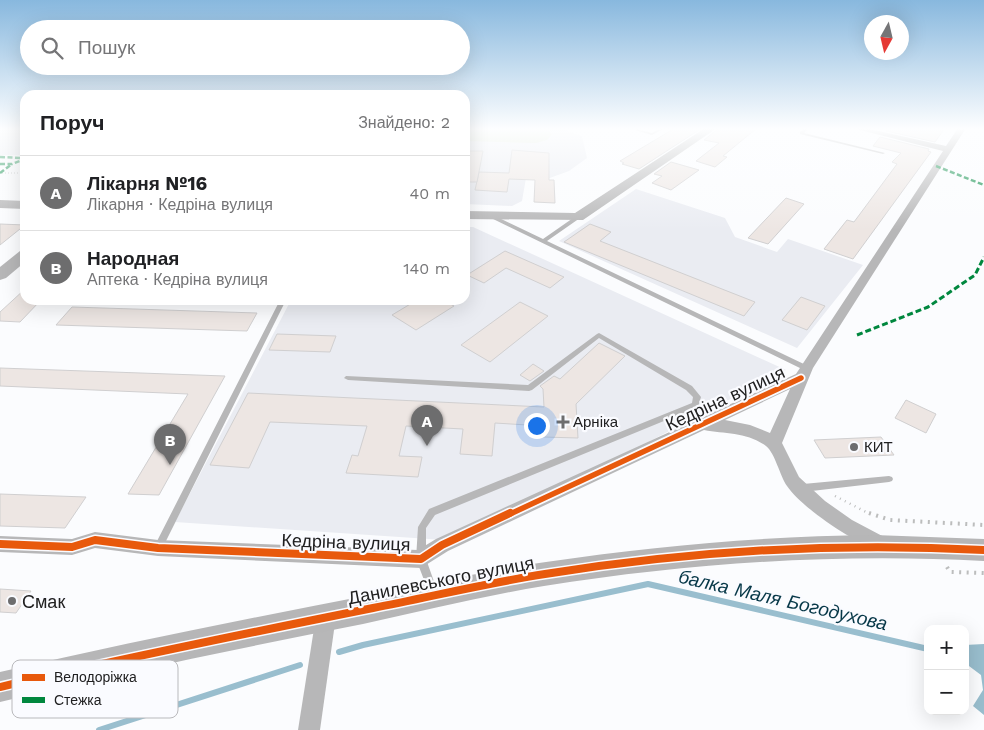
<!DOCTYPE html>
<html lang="uk">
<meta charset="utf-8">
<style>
:root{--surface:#fff;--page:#f6f6f6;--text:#202124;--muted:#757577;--line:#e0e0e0;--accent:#6d6d6e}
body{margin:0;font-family:"Work Sans",sans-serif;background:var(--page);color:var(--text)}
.controls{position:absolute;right:15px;bottom:15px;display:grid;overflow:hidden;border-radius:10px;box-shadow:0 5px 20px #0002}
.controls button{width:45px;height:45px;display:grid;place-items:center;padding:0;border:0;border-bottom:1px solid var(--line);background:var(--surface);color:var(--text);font:25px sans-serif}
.compass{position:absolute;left:864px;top:15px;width:45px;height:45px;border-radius:50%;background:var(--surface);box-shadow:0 5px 20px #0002;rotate:188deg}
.you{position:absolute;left:536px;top:425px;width:18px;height:18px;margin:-12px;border:4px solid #fff;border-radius:50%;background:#1a73e8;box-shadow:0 0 0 8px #1a73e833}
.badge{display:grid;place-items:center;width:32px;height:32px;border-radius:50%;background:var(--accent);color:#fff;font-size:16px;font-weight:700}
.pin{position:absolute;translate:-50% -41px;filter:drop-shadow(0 1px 2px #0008)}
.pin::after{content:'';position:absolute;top:26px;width:18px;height:15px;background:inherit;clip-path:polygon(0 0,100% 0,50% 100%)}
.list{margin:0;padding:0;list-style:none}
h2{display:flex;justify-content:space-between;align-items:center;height:65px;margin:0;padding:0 20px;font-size:21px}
h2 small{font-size:16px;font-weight:400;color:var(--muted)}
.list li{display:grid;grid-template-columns:32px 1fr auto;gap:15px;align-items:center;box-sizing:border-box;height:75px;padding:0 20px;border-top:1px solid var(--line)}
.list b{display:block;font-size:19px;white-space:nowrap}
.list p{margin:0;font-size:16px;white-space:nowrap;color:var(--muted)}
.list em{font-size:16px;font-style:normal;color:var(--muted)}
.icon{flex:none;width:28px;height:28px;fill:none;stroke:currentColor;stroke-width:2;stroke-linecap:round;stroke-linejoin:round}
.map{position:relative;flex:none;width:984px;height:730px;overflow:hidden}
.search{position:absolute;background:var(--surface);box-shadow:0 5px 20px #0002;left:20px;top:20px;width:450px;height:55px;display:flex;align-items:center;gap:12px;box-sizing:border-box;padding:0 18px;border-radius:28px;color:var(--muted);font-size:19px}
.panel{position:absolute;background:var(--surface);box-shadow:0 5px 20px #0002;left:20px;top:90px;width:450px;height:215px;border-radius:15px}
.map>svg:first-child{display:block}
.built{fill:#eaecf2}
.green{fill:#dbe5cd}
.water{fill:#99bece}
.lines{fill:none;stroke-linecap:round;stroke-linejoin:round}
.stream{stroke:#99bece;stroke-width:6}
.building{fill:#ede6e3;stroke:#d0cfd0}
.path-far2{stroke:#bcbdbd;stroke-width:2;stroke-dasharray:0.5 2.5;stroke-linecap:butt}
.path-far1{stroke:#bcbdbd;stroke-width:2.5;stroke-dasharray:1 4.5;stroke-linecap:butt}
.path{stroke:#bcbdbd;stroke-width:4;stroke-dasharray:2 5.5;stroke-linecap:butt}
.lane{fill:#b7b7b8;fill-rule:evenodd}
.street{fill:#b7b7b8;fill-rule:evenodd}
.secondary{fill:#b6b6b7;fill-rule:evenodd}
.quiet-far1{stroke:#00873e;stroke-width:2.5;stroke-dasharray:5 2.5;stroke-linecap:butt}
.quiet{stroke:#00873e;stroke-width:3;stroke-dasharray:6 3;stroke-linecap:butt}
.cycleway-far1-casing{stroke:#fafbff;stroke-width:9}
.cycleway-casing{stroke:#fafbff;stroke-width:11}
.cycleway-far1{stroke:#e8590c;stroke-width:5.5}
.cycleway{stroke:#e8590c;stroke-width:8}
.poi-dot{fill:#6d6d6e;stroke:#fafbff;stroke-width:2}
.labels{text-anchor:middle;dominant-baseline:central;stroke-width:4.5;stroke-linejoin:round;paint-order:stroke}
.poi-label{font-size:15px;fill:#202021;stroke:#fafbff;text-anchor:start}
.near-street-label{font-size:18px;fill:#202021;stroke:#fafbff}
.near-poi-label{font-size:18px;fill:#202021;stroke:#fafbff;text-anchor:start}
.near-water-label{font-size:19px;font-style:italic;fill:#073848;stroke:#fafbff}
.key{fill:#fafbff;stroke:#b9b9bc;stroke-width:1}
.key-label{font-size:14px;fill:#202021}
</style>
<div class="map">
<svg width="984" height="730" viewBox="0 0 984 730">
<rect width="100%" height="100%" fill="#fbfcfe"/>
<!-- built -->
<g class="built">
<rect x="0" y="128" width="25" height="27"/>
<path d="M465,128H558L582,136L587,158L569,171L547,179L526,178L522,201L512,206L465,204Z"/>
<path d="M636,189L725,218L735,237L777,252L788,239L863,265L797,348L559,241Z"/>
<path d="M465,227H473L786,370L459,541L175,522L291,300H465Z"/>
</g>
<!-- green -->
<path class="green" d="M465,128H546L552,134L547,140L536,143L465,141Z"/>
<!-- water -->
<path class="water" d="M984,644V715L973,706L983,690L981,675L965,663V645Z"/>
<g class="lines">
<!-- stream -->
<g class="stream">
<path d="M339,652L363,645L648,584L928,649"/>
<path d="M99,730L300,665"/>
</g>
</g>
<!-- building -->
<g class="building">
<path d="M675,128H702L639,169L622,164L624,163L620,161Z"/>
<path d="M719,128H757L723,156L727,157L715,167L696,161L719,143L704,140Z"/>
<path d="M888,128H945L935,142L886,131Z"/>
<path d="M880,137L929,149L928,151L931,152L853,259L824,249L847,220L854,222L897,164L892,162L901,153L873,146Z"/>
<path d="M512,150L549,153V180H554L555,203L534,202L535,180L509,179L507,192L475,190L479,172L509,173Z"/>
<path d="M465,151H483L477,182H465Z"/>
<path d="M671,162L699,170L671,190L652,183L662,176L654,174Z"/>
<path d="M786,198L804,204L768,244L748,238Z"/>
<path d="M0,224L25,225L0,245Z"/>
<path d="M590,224L611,232L600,241L755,302L744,316L564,242Z"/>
<path d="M505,251L564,277L550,288L506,268L484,283L467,275Z"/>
<path d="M25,289V300H41L20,322L0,321V312Z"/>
<path d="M801,297L825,306L807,330L782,320Z"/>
<path d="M417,300H443L454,306L416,330L392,315Z"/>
<path d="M520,302L548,316L490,362L461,345Z"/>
<path d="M72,307L257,313L247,331L56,325Z"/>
<path d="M277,334L336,336L330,352L269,350Z"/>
<path d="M599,343L625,356L576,404L578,438L543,437V426L495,423L492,456L460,454L463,429L406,426L399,456L422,457L418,477L346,473L352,455L358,456L367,426L270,422L249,468L210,465L248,393L544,407L543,389L540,386L554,376L560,379Z"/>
<path d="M533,364L544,371L530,381L520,375Z"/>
<path d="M0,368L225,376L159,495L128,494L188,394L0,386Z"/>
<path d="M906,400L936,414L926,433L895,418Z"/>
<path d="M881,437L894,455L825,458L814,440Z"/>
<path d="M0,494L86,497L65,528L0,526Z"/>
<path d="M0,589L31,591L16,613L0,612Z"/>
</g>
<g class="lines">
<!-- path-far2 -->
<path class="path-far2" d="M2,173H25"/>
<!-- path-far1 -->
<path class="path-far1" d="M835,496L872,515"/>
<!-- path -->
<g class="path">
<path d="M869,513L890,520L984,525"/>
<path d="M947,567L950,572L984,573"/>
</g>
<!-- lane -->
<g class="lane">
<path d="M628,128H633L652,133L661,128H665L652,135Z"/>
<path d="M805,128H809L804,133L885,153L883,154L800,134V132Z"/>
<path d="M489,215H493L543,239L576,216H580V218L547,241L808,366L809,368L808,370H804L489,217Z"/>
<path d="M280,300H286L161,551L158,552L155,551L153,548L155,545Z"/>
<path d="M599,333L692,386L701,397L698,407L435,515L426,528V559L437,590L435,593L432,595L429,593L416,559L418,527L429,509L692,403L693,397L686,390L599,338L532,390L529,391L348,380L344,378L346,376L528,385L597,334Z"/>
<path d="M889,476L892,477L893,479L892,481L889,482L803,492L800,490L799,488L800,486L803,484Z"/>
</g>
<!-- street -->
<g class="street">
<path d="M852,128H865L946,146L958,128H966L813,368L782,443L799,477L825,501L852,520L886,538L889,544L886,550L880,552C854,542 803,509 787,486C780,476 775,453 766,446C747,432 725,434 704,430L448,551L421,568L158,556L95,548L72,555L0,552V536L72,539L95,532L158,540L418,550L436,539L796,374L943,151ZM790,389L770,433L750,425L725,420Z"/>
<path d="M326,606L333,609L336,616L320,730H298L316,616L319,609Z"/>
</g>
<!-- secondary -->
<g class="secondary">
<path d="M705,128H717L583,220L465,219V211L575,213Z"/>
<path d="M0,200L25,201V209L0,208Z"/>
<path d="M25,250V262L6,278L0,280V267L20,251Z"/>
<path d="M874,535L984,539V561C837,553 690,563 544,586C483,596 423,611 363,624C241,648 120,673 0,702V672C125,643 250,618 375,594C432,583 489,570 546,562C655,546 764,536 874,535Z"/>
</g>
<!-- quiet-far1 -->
<g class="quiet-far1">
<path d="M0,157L22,158"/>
<path d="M0,164H12L25,159"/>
<path d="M936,166L984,185"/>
<path d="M0,173L12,164"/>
</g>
<!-- quiet -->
<path class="quiet" d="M857,335L928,307L975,275L984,257"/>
<!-- cycleway-far1 casing -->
<g class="cycleway-far1-casing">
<path id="cycleway-far1" d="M508,515L801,378"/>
</g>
<!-- cycleway casing -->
<g class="cycleway-casing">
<g id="cycleway">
<path d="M0,544L72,547L95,540L158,548L421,559L442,545L510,513"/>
<path d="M0,687C124,658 248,633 373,608C430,597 487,583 545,574C690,551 837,542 984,550"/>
</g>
</g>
<!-- cycleway-far1 -->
<use href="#cycleway-far1" class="cycleway-far1"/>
<!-- cycleway -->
<use href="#cycleway" class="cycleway"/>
</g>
<!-- sky -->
<linearGradient id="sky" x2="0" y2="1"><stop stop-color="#88b8de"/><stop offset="0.56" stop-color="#fdfeff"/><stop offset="1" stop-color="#fdfeff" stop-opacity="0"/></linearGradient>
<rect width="984" height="230" fill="url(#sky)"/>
<!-- markers -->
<g class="poi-dot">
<path d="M560.5 414.5h5v5h5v5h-5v5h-5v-5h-5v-5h5z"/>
<circle cx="854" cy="447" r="5"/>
<circle cx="12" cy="601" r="5"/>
</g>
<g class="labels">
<!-- poi labels -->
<g class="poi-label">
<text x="573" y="422">Арніка</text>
<text x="864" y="447">КИТ</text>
</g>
<!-- near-street labels -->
<g class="near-street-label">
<text transform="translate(725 398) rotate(-25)">Кедріна вулиця</text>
<text transform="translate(346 542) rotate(2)">Кедріна вулиця</text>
<text transform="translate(441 580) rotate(-11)">Данилевського вулиця</text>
</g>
<!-- near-poi labels -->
<g class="near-poi-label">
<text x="22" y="601">Смак</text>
</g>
<!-- near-water labels -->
<g class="near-water-label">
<text transform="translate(783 600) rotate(13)">балка Маля Богодухова</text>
</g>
</g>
<!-- legend -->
<rect x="12" y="660" width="166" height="58" rx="8" class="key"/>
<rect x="22" y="674" width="23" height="7" fill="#e8590c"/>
<rect x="22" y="697" width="23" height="6" fill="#00873e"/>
<g class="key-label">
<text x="54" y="682">Велодоріжка</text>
<text x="54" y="705">Стежка</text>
</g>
</svg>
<div class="controls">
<button>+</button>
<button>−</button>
</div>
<svg class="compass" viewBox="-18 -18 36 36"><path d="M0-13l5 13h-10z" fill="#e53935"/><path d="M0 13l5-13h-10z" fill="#757577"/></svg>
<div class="you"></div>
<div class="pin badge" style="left:427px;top:446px">A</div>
<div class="pin badge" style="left:170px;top:465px">B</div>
<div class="search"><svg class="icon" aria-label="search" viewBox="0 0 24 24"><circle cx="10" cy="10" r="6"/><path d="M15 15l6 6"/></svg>Пошук</div>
<section class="panel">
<h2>Поруч<small>Знайдено: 2</small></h2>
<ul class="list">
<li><span class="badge">A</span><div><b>Лікарня №16</b><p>Лікарня · Кедріна вулиця</p></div><em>40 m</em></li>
<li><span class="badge">B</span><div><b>Народная</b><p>Аптека · Кедріна вулиця</p></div><em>140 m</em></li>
</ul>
</section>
</div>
